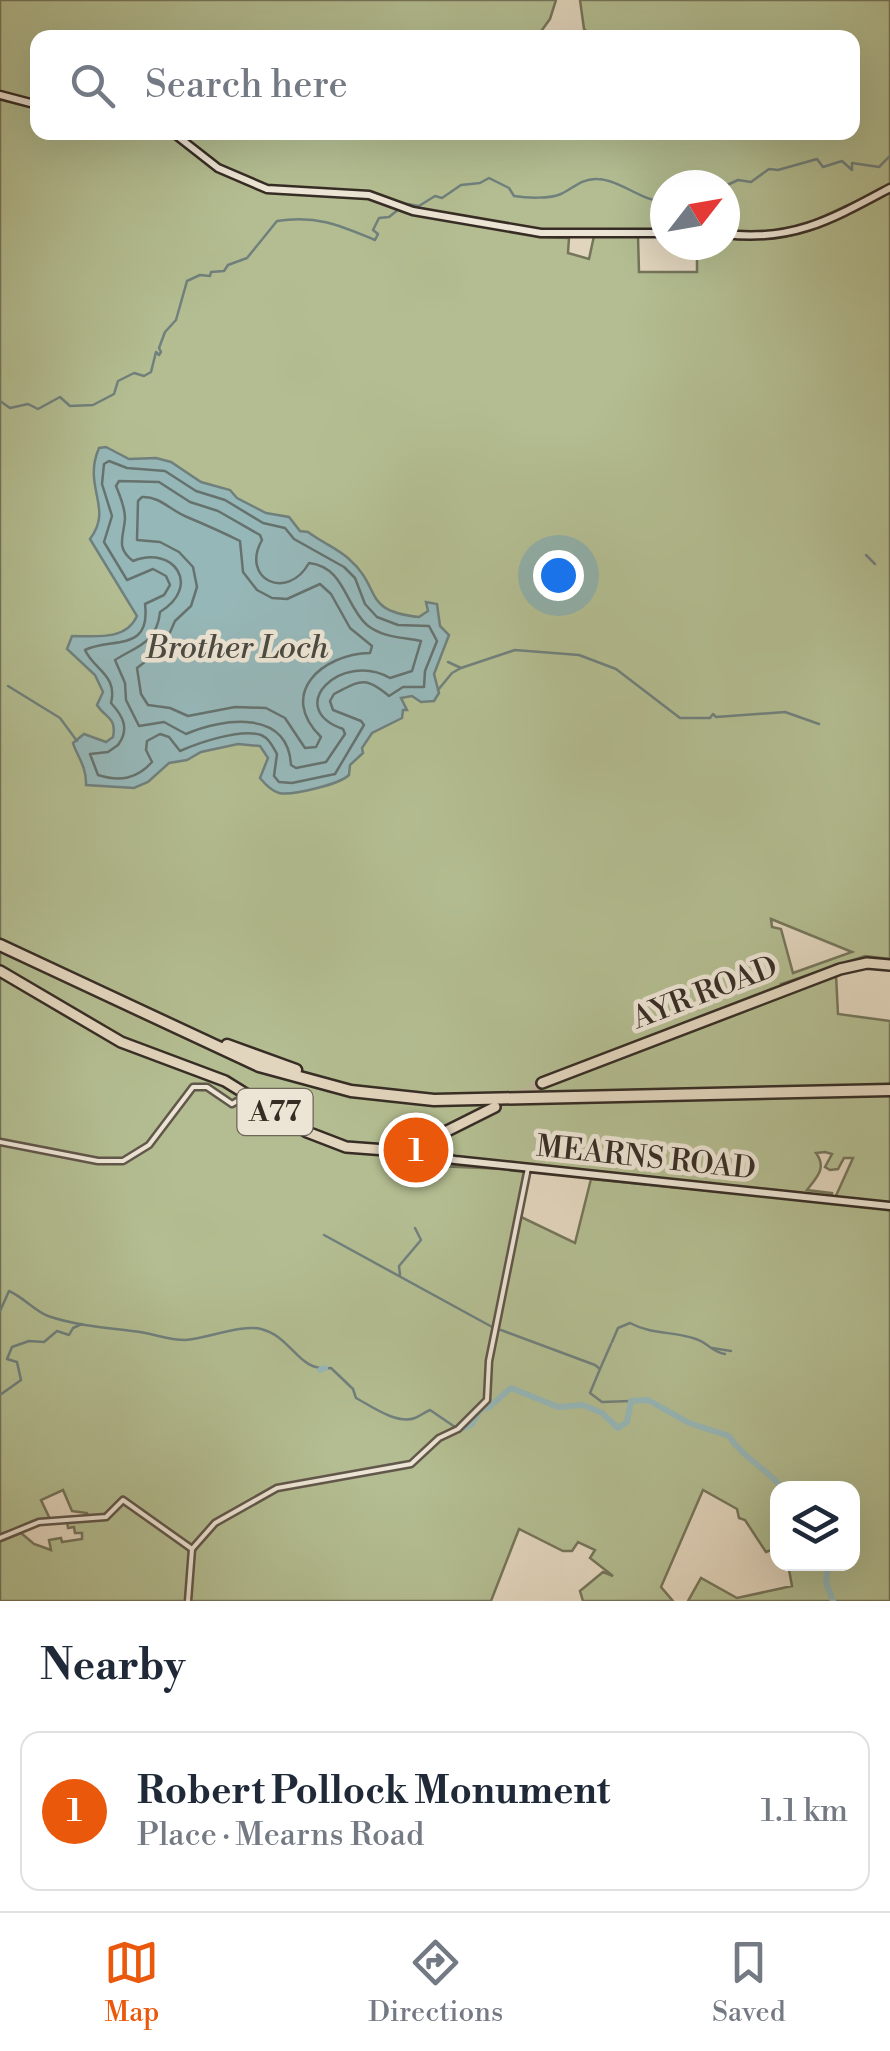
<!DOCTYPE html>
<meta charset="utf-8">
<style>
:root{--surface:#fff;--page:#f2f2f3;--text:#1f2937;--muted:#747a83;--line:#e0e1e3;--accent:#ea580c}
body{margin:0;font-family:"Libre Bodoni",serif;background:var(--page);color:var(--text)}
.controls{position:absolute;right:30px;bottom:30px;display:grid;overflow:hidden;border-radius:20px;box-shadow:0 10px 40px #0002}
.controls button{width:90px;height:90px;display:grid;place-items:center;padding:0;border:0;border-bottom:2px solid var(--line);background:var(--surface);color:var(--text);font:50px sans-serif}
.compass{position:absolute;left:650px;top:170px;width:90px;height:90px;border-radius:50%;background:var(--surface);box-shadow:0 10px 40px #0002;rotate:59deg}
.you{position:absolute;left:558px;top:575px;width:35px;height:35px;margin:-25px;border:8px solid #fff;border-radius:50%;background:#1a73e8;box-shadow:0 0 0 15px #1a73e833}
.badge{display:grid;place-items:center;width:65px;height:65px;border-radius:50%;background:var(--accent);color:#fff;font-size:32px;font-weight:700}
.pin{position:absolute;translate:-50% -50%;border:5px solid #fff;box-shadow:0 2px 10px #0006}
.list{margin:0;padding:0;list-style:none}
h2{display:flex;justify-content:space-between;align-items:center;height:130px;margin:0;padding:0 40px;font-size:42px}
h2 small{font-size:32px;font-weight:400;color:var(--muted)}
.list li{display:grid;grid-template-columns:65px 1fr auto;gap:30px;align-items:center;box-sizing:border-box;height:160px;margin:0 20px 20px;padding:0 20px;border:2px solid var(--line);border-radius:20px}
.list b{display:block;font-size:38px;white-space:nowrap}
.list p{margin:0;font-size:32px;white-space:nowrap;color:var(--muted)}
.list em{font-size:32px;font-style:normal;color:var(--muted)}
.icon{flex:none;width:55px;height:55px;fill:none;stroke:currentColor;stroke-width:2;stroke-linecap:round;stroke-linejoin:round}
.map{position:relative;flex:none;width:890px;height:1601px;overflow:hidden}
.search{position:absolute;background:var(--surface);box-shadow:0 10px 40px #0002;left:30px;right:30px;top:30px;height:110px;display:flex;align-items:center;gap:25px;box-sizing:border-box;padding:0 35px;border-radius:20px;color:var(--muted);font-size:38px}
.sheet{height:310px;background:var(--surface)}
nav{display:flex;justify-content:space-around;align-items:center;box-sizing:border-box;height:140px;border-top:2px solid var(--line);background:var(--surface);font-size:28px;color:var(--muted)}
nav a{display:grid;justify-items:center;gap:5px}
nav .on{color:var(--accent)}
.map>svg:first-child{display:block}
.green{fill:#b3bd91;stroke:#75755b;stroke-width:2.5;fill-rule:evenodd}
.water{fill:#96b7b8;stroke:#70807d;stroke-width:2.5}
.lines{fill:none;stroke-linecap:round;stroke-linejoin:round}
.shore{stroke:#66726e;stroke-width:2.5}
.stream{stroke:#70807d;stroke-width:2.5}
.river{stroke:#96b7b8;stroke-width:6}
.primary-tunnel{stroke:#c0b39f;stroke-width:9;stroke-dasharray:9 4.5;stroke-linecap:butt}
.street-casing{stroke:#62574b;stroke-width:9}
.secondary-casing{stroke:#372d25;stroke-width:11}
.primary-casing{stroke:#372d25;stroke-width:14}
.highway-casing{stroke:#372d25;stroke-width:15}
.street{stroke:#ece4d4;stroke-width:4}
.secondary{stroke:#ece4d4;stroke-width:6}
.primary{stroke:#e2d5bd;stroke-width:9}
.highway{stroke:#e2d5bd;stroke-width:10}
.labels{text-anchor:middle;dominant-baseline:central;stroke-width:9;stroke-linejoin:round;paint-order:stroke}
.shield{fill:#ece4d4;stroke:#6d645a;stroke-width:2.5}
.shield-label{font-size:28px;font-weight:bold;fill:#372d25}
.street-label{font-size:30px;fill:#372d25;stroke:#ece4d4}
.water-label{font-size:32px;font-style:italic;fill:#4a4942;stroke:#ece4d4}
</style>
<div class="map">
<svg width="890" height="1601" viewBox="0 0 890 1601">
<rect width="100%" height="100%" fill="#e2d5bd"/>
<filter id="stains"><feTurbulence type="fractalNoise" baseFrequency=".002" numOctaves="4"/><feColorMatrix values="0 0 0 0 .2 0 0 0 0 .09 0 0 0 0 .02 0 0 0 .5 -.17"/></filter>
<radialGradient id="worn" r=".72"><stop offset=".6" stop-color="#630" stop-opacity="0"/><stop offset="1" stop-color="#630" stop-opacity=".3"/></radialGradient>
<!-- green -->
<path class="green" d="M0,0H556L550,19L537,37L38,38V132H852V38L590,35L584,29L580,0H890V959L865,956L781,984L783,993L836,975L838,1014L890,1021V1601H688L701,1578L737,1598L792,1586L788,1564H852V1488H778L777,1548L766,1552L745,1520L739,1518L737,1509L703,1490L661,1587L673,1601H583L580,1591L603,1572L613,1576L590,1558L595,1550L578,1542L572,1551H563L519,1529L491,1601H0V1541L21,1533L34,1544L51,1550L49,1540L61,1538L62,1542L82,1539V1533H75L74,1527L68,1528L67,1521L88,1518L87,1513L72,1511L63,1490L41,1500L50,1519L0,1534ZM665,185H725V231C751,234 779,233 805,224C825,217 844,205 864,199C856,212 846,215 833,221C794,239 768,241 725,237V245H697V272H639L638,236H594L589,259L568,253L569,238L539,237L451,216L559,232L665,230ZM771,919L852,952L793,973L781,929L772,927ZM825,1152L832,1154L825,1167L830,1170L838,1169L844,1158H853L835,1198L863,1206L591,1179L575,1243L521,1217L529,1170L413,1165L514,1164L831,1198L832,1193L807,1190C817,1177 827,1168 816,1153Z"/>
<!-- water -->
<path class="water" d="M106,447L129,459L156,458L171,462L201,482L230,490L237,498L266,513L289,517L300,531L308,532C321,542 337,548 349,559C383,589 361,611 419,617L428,611L426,602L437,604L440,626L449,635L434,674L439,693L434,701L421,702L412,696L401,698L407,710H403L402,718L372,733L362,748L363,753L350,765L349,775C340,784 292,796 279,793C271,791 265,784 260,778L268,758L260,746L238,744L201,752L187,760L169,763L148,782L134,788L86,785C87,767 76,754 73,743L84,734L106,742L113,737C117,717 105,718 97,705L103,692L95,675L67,649L72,636C95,636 126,641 137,616L90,539C114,508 82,487 99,448Z"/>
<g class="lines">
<!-- shore -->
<g class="shore">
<path d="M109,461L127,468L165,471L196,491L225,500L263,523L285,528L294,539L344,567L355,578L365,604L377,617L398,625L429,626L437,641L425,671L424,687H403L389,696C364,675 360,681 334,694L330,701L333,710L361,721L364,725L335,774L292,783L279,782L274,776L277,754C273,747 269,738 261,735C241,728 198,743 180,751L169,737L160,734L147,741L146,750L152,762C137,779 120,782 98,775L90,754L108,752L118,745C130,729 123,716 111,703C118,675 94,670 85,650C112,637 151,653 145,604L164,595L170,585L166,576L153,569L127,580L104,542L112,516L102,484L104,464Z"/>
<path d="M119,481L159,482L190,502L218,511L260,535L262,540C240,579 287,602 309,563C345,567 345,606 367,625C383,638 403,637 421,641L412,671L390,678C341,650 283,708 343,729L345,734L326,762L296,768L291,765C288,709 223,718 186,734L164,722L139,726L126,700L125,683L115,660C137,646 157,643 160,612C202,586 174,545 133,561C115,547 124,537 125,518C125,507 120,496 116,486Z"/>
<path d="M142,497C160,496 171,511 187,517C206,525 222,532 240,541L243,572L257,590L272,598L287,599L320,584L331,594L350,628L372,646L370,653C322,654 277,694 321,737L316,747L305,748L285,718L266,708L235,707L188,716L170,708L148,705L141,694L137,668L163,648L175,621L191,606L197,587L193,567L179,552L160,542L137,540L138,501Z"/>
</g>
<!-- stream -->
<g class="stream">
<path d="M725,186L738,180L751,182L769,169L778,170L817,159L823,167L842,161L852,170V163L879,167L890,156"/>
<path d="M407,204L419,206L435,196L442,198L461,185L480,183L489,178L509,188L514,196C527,198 550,199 561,194C572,189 582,178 597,179C621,180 641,201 665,202"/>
<path d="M0,401L10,408L28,404L38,409L60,397L70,406L93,405L114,394L118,381L134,373L144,376L151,372L156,352L159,355L161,352L159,348L165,332L176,320L187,281L200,275L210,276L211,272L224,271L228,265L247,258L277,221C317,215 339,225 375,240L378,234L373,230L379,218L389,217L399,209"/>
<path d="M866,555L875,564"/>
<path d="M448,662L461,668L515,650L579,655L616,669L680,718H710L713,714L716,717L785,712L819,724"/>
<path d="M8,686L60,718L77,741"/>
<path d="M438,690L452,673L461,668"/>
<path d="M324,1235L494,1328"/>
<path d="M400,1275L399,1266L421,1240L415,1228"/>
<path d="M0,1311L9,1291C23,1297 35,1311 48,1316C77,1326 110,1328 140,1332C154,1334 169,1340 185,1340C205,1339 242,1324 261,1329C293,1337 298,1373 331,1368L353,1389L356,1398C371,1406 397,1425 415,1418C420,1416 425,1412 430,1410L455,1427"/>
<path d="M501,1330L595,1365L600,1369L590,1393L602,1402L631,1401"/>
<path d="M612,1342L618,1328L630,1323C652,1335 674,1331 696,1339C708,1343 712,1352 725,1354"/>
<path d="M712,1348L731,1351"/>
<path d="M600,1369L611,1344"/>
<path d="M0,1395L21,1380L17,1362L7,1359L12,1347L29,1341L44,1342L57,1331L69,1335L73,1328L82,1324"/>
</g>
<!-- river -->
<g class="river">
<path d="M320,1370L325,1368"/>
<path d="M464,1428L472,1424L480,1410L489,1407L511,1388L558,1407L583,1405L602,1413L618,1428L627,1422L631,1401L648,1400L689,1423L729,1436C742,1457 766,1468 782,1488"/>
<path d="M828,1564L826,1582L833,1601"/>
</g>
<!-- primary-tunnel -->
<path class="primary-tunnel" d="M495,1107L542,1083"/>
<!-- street casing -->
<g class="street-casing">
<g id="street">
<path d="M0,1142L98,1161H123L149,1145L193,1087H207L232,1104L248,1095"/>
<path d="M0,1538L39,1522L106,1517L123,1500L192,1549"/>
<path d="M192,1549L215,1523L277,1488L411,1464L439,1438L458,1429L487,1400L489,1361L528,1168"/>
<path d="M188,1601L192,1549"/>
</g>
</g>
<!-- secondary casing -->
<g class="secondary-casing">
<g id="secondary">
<path d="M0,95L38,105"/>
<path d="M172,132L218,168L267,189L369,195L413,211L541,233H665"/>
<path d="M725,234C793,242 832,219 890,188"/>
<path d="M400,1148L407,1153L455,1160L890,1206"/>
</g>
</g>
<!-- primary casing -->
<g class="primary-casing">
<g id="primary">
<path d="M0,971L121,1042L225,1081L307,1132L346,1147L386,1150L423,1143L495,1107"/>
<path d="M542,1083L840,969L867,963L890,965"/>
</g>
</g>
<!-- highway casing -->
<g class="highway-casing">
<g id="highway">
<path d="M0,945L259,1066L351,1091L434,1100L890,1090"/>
<path d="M227,1045L296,1070"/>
</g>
</g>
<!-- street -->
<use href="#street" class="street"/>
<!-- secondary -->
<use href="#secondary" class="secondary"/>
<!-- primary -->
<use href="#primary" class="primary"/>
<!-- highway -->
<use href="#highway" class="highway"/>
</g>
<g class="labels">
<!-- shield labels -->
<rect class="shield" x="237.5" y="1089" width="75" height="46" rx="8"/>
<g class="shield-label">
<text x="275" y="1112">A77</text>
</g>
<!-- street labels -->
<g class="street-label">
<text transform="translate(705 993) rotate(-21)">AYR ROAD</text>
<text transform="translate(646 1158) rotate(6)">MEARNS ROAD</text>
</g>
<!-- water labels -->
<g class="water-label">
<text x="237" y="648">Brother Loch</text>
</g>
</g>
<rect width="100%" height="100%" filter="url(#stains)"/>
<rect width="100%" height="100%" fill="url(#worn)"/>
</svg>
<div class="controls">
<button><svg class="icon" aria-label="layers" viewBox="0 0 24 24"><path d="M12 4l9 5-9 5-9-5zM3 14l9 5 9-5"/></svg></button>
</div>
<svg class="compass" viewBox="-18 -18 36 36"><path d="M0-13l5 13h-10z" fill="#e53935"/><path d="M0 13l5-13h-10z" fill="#747a83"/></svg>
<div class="you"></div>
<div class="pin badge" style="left:416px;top:1150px">1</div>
<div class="search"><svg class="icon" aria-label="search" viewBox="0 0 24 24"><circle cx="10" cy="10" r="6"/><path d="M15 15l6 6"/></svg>Search here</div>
</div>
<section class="sheet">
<h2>Nearby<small></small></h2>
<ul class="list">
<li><span class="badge">1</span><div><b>Robert Pollock Monument</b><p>Place · Mearns Road</p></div><em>1.1 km</em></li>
</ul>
</section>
<nav>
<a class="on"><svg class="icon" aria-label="map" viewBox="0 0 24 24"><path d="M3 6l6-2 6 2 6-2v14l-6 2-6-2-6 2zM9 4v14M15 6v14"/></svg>Map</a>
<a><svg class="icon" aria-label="directions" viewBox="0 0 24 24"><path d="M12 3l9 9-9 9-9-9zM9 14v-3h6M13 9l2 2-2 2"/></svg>Directions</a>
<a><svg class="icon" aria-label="saved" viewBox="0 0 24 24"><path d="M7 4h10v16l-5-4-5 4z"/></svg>Saved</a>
</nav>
